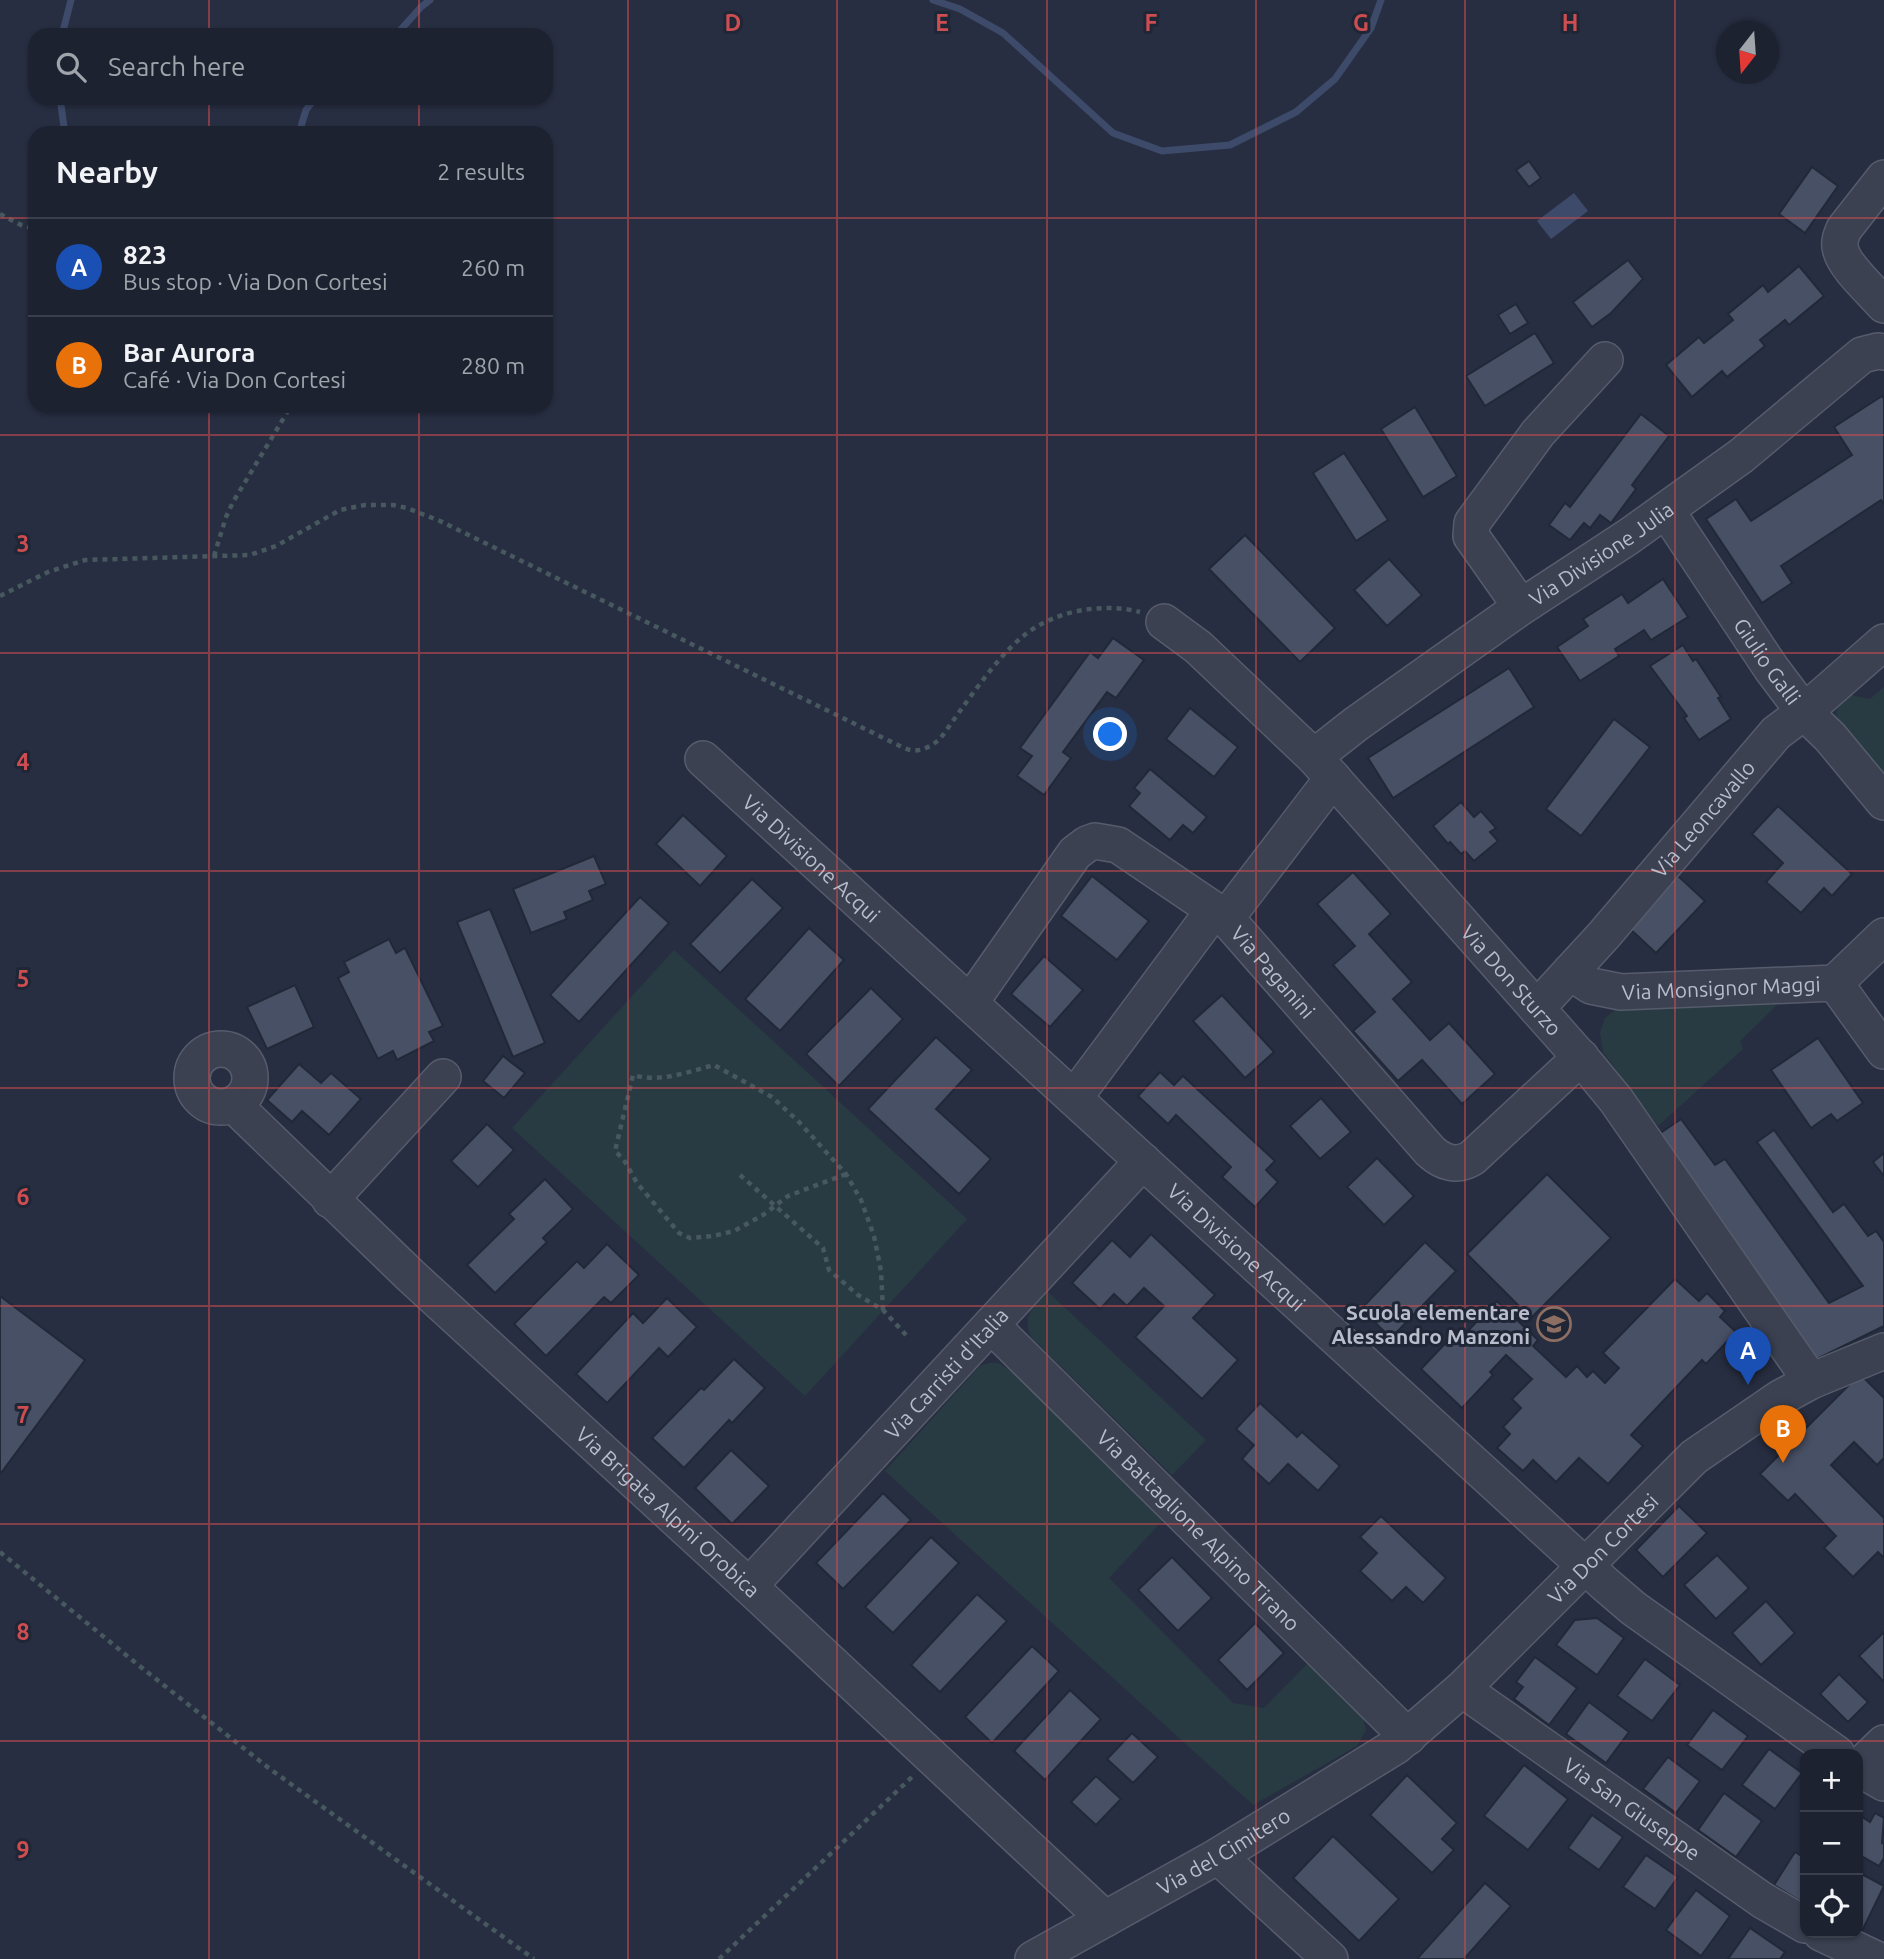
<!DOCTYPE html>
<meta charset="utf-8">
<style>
:root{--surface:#1d2231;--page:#2a2f3d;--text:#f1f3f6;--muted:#a0a4ab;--line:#3b3f4d;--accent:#db2777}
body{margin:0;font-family:Ubuntu,sans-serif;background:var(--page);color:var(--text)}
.controls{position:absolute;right:21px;bottom:21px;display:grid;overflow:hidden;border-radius:14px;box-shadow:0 2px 5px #0004}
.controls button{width:63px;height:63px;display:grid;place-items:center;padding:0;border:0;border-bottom:2px solid var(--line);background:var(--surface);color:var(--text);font:35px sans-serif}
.compass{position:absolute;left:1716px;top:21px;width:63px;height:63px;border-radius:50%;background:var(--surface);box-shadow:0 2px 5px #0004;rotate:197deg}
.you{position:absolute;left:1111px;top:735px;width:24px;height:24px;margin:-18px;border:5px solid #fff;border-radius:50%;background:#1a73e8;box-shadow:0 0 0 10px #1a73e833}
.badge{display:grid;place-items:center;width:46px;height:46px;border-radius:50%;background:var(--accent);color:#fff;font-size:23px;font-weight:700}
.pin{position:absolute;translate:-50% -58px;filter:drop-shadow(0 2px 4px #0008)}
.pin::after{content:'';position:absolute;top:37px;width:24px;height:21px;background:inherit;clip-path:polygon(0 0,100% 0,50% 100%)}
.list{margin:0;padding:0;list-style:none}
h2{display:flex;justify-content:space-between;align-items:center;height:91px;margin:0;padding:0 28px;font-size:30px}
h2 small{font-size:23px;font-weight:400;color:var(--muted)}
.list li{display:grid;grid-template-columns:46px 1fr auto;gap:21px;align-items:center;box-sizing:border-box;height:98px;padding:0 28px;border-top:2px solid var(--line)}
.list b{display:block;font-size:26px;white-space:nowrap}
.list p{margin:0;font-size:23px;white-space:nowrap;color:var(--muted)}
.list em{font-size:23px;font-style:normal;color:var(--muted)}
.icon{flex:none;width:38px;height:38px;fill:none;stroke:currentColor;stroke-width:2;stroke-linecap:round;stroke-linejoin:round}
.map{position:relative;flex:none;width:1884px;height:1959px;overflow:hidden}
.search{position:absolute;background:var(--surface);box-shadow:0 2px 5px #0004;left:28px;top:28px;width:525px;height:77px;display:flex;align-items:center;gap:18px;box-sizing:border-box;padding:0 24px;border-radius:21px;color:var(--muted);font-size:26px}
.panel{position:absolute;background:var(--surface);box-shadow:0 2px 5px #0004;left:28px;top:126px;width:525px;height:287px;border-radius:21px}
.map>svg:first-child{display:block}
.green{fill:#293b42}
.water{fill:#3d4a69}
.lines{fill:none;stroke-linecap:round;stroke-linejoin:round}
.stream{stroke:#3d4a69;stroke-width:7}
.building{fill:#485065;stroke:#212838;stroke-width:2}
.minor-casing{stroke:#565c6b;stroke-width:38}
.path{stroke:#47585f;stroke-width:4.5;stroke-dasharray:5 5;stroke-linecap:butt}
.minor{stroke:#3b4151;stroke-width:35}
.grid{fill:none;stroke:#ce4d51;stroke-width:2;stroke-opacity:0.55}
.labels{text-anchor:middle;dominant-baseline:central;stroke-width:6;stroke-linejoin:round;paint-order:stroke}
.street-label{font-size:21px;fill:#b8bccb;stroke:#1f2636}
.poi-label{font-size:21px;font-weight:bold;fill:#b8bccb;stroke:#1f2636;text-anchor:end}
.grid-label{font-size:23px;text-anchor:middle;font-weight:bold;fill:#ce4d51;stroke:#1f2636;stroke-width:6;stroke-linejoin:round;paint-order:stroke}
</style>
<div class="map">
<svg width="1884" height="1959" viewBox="0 0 1884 1959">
<rect width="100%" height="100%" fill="#272e41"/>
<!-- green -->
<g class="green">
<path d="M1884,687V777L1839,723L1836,712L1840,704L1850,695L1870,699Z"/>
<path d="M674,950L967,1219L805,1396L512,1128Z"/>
<path d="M1781,1001L1740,1041L1743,1049L1658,1126L1603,1052L1600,1033L1605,1018L1617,1008Z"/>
<path d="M1047,1291L1206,1440L1172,1475L1032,1338C1021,1317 1033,1307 1047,1291Z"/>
<path d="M989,1363H998L1013,1372L1164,1519L1109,1578L1233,1703L1264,1708L1310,1661L1361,1711L1366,1730L1357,1746L1253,1805L885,1471L980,1366Z"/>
</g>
<!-- water -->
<path class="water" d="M1574,193L1588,211L1551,239L1537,221Z"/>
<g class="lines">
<!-- stream -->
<g class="stream">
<path d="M933,0L960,9L1003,33L1113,133L1162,151L1230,145L1296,112L1335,79L1371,28L1381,0"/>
<path d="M62,35L71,0"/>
<path d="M396,35L421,7L430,0"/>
<path d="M60,98L64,127L62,133"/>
<path d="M299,133L306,110L315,98"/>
</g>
</g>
<!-- building -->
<g class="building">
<path d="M1529,161L1541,178L1529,187L1516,170Z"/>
<path d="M1812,167L1838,186L1805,233L1779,214Z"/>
<path d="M1628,260L1643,279L1611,313L1592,327L1573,302Z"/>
<path d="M1799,266L1824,296L1789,325L1785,320L1760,340L1765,346L1727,377L1722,371L1692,397L1666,365L1699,337L1704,343L1733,320L1728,314L1763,285L1768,292Z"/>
<path d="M1516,304L1528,323L1510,334L1498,315Z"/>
<path d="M1535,333L1554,363L1485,406L1466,376Z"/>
<path d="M1882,396L1884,399V504L1881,500L1781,566L1792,583L1762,603L1706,519L1736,499L1751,521L1852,455L1834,427Z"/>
<path d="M1415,407L1457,476L1423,497L1381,429Z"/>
<path d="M1641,414L1669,436L1632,485L1636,489L1611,523L1600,515L1590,528L1584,523L1570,540L1549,525L1565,503L1570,507Z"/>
<path d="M1344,453L1388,520L1356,541L1313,473Z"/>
<path d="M1245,535L1335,628L1300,662L1209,569Z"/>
<path d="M1389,559L1422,595L1387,626L1354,590Z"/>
<path d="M1663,579L1688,617L1651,640L1644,630L1615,649L1619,656L1580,681L1557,647L1588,626L1583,619L1622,594L1628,603Z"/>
<path d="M1113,638L1144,660L1116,698L1107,692L1063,752L1071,758L1044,795L1017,776L1032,756L1020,748L1090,652L1098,658Z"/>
<path d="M1683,645L1693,661L1696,659L1721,697L1718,698L1731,719L1699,740L1684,718L1687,716L1650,666Z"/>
<path d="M1509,668L1534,707L1393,798L1368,758Z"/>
<path d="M1190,708L1238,747L1214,777L1166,739Z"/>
<path d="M1614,719L1650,747L1581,836L1546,809Z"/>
<path d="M1150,769L1207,817L1193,833L1183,825L1170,840L1129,806L1140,793L1134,788Z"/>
<path d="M1461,802L1474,817L1481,811L1496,828L1490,832L1498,841L1474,861L1465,851L1461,854L1450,842L1448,844L1433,826Z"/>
<path d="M1778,806L1852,874L1832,896L1824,888L1801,913L1766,882L1783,863L1752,834Z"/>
<path d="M683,815L727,856L700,886L656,844Z"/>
<path d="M594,856L606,884L589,891L593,900L564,912L567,919L531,933L513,889Z"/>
<path d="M1353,872L1391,914L1369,934L1412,982L1393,999L1430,1040L1449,1023L1495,1074L1462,1104L1422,1060L1398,1081L1353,1031L1375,1012L1333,965L1355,946L1317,904Z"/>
<path d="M1677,875L1705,901L1656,953L1628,927Z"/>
<path d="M1092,876L1149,921L1117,960L1061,916Z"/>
<path d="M752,879L783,908L720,973L690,944Z"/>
<path d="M640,897L669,923L579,1022L550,995Z"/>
<path d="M490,909L545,1043L513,1057L457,922Z"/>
<path d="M809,928L844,960L780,1031L745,999Z"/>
<path d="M389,939L396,953L405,948L443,1026L429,1032L434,1041L397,1060L393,1051L378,1059L338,978L349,972L344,962Z"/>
<path d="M1044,956L1083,990L1050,1027L1011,994Z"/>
<path d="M295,985L314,1027L267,1049L247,1007Z"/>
<path d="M871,988L903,1019L839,1086L806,1054Z"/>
<path d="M1222,995L1274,1052L1245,1078L1193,1021Z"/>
<path d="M936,1037L972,1070L936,1109L991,1159L959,1194L868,1109Z"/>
<path d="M1818,1038L1863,1103L1837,1121L1831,1114L1811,1128L1771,1070Z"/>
<path d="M503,1056L525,1073L504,1098L483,1081Z"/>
<path d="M299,1064L321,1083L331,1073L361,1099L329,1135L302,1111L292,1122L267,1100Z"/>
<path d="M1160,1072L1174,1085L1183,1076L1275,1161L1266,1170L1278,1182L1255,1207L1222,1177L1231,1167L1176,1115L1168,1124L1138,1096Z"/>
<path d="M1321,1098L1351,1132L1320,1159L1290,1126Z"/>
<path d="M1681,1119L1715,1165L1725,1159L1829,1303L1863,1286L1757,1142L1774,1130L1833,1212L1844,1204L1868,1236L1876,1231L1884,1242V1326L1815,1360L1656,1136Z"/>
<path d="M487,1124L514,1150L478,1187L451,1161Z"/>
<path d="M1884,1153V1176L1873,1162Z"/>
<path d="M1377,1158L1414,1196L1384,1225L1347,1187Z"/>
<path d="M1547,1174L1611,1238L1531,1318L1467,1254Z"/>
<path d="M545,1179L573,1209L543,1238L547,1242L495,1293L467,1265L514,1219L509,1214Z"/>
<path d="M1151,1234L1215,1295L1193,1318L1238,1360L1202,1399L1135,1337L1164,1306L1144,1288L1127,1306L1114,1294L1100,1309L1072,1283L1112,1240L1130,1257Z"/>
<path d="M1425,1242L1456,1271L1391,1338L1361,1309Z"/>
<path d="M607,1244L639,1275L611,1303L604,1297L546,1356L514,1324L577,1261L584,1268Z"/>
<path d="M1675,1279L1699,1301L1707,1293L1725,1311L1720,1317L1736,1332L1706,1364L1702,1360L1631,1435L1643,1446L1608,1484L1579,1458L1556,1482L1533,1460L1523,1471L1497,1448L1510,1434L1503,1427L1521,1408L1512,1399L1532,1379L1506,1355L1490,1372L1493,1375L1462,1408L1421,1369L1457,1331L1463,1336L1497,1301L1538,1340L1533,1346L1566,1377L1577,1366L1587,1377L1593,1371L1605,1383L1619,1368L1603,1353Z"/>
<path d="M0,1296L85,1360L1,1473L0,1472Z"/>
<path d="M667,1298L697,1327L668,1357L659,1348L607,1403L576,1374L633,1313L643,1323Z"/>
<path d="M734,1359L765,1388L732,1423L729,1420L684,1468L652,1438L701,1388L704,1390Z"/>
<path d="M1860,1374L1884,1398V1458L1877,1465L1854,1442L1831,1465L1884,1518V1558L1878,1552L1853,1577L1824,1548L1836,1536L1795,1494L1788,1501L1760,1474Z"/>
<path d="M1260,1403L1297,1437L1302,1432L1340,1466L1318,1491L1288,1464L1269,1484L1242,1459L1254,1445L1236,1429Z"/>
<path d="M731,1450L769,1486L732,1524L695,1488Z"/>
<path d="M883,1493L911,1520L843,1589L816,1563Z"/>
<path d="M1679,1506L1707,1533L1663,1577L1636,1550Z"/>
<path d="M1381,1516L1446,1578L1423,1603L1406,1587L1392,1601L1360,1571L1377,1553L1360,1537Z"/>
<path d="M931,1537L959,1563L893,1633L865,1607Z"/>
<path d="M1717,1555L1749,1588L1716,1619L1684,1585Z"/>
<path d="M1172,1557L1212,1598L1178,1631L1138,1590Z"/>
<path d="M977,1594L1007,1621L940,1692L911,1665Z"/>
<path d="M1766,1601L1795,1633L1761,1665L1732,1633Z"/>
<path d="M1597,1618L1624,1638L1597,1675L1556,1645L1575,1620Z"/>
<path d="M1255,1623L1284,1653L1247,1690L1218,1660Z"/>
<path d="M1884,1632V1682L1859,1656Z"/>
<path d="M1032,1646L1059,1671L992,1743L965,1717Z"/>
<path d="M1535,1657L1577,1688L1549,1725L1514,1699L1523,1687L1516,1682Z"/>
<path d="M1645,1659L1680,1685L1652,1721L1617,1696Z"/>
<path d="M1839,1674L1868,1702L1848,1722L1820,1694Z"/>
<path d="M1070,1690L1101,1719L1045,1780L1014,1751Z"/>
<path d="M1589,1702L1629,1732L1606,1763L1566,1734Z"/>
<path d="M1713,1710L1748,1736L1722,1770L1687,1745Z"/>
<path d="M1132,1733L1158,1757L1133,1783L1107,1759Z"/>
<path d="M1769,1749L1802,1773L1775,1809L1742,1785Z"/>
<path d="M1668,1757L1700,1781L1676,1813L1643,1789Z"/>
<path d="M1524,1765L1568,1799L1528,1850L1484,1816Z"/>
<path d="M1407,1775L1457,1823L1442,1839L1454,1850L1432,1873L1370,1815Z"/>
<path d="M1096,1776L1121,1799L1096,1825L1071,1802Z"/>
<path d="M1724,1793L1762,1821L1736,1857L1698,1830Z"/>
<path d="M1875,1813L1884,1818L1882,1843L1884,1844V1858L1879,1866L1858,1854V1814L1870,1822Z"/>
<path d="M1592,1815L1623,1837L1599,1870L1568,1848Z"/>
<path d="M1333,1836L1399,1899L1359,1941L1293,1878Z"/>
<path d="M1795,1852L1805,1858V1904L1774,1885Z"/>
<path d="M1646,1855L1678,1877L1655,1909L1623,1887Z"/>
<path d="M1858,1872L1884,1886L1862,1931L1858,1928Z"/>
<path d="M1485,1883L1511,1906L1464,1959H1417Z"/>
<path d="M1696,1890L1730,1916L1701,1956L1666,1930Z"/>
<path d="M1750,1928L1785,1952L1780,1959H1728Z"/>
</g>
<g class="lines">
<!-- minor casing -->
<g class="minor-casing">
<g id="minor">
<path d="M1884,178L1844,229C1841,236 1838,243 1841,251C1845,267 1872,291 1884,305"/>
<path id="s1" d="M1666,510L1771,668L1804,712L1830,737L1884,802"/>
<path d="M1521,607L1471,536L1472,523L1538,433L1605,360"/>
<path id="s2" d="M1164,622L1198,647L1314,757L1588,1066L1616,1100L1811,1381"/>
<path id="s3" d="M1314,757L1356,724L1521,607L1628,537L1741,456L1862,355L1878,351L1884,352"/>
<path id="s4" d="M703,759L1605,1584L1633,1608L1837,1754"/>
<path d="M1226,918L1333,778"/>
<path id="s5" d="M1570,972L1591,986L1621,992L1835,983L1884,1051"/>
<path d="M1835,983L1884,936"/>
<path id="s6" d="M970,1003L1075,853L1087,844L1095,841L1118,845L1226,918L1430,1151C1443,1163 1457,1167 1472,1158L1581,1057"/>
<path id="s7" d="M1537,1008L1604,935L1776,733L1804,712L1884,642"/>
<circle cx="221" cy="1078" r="29"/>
<path d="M1074,1098L1214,910"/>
<path id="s8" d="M234,1105L411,1276L749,1586L1105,1919"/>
<path d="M330,1200L443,1077"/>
<path id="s9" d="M991,1325L1408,1737"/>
<path id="s10" d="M749,1586L1143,1161"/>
<path id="s11" d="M1462,1689L1762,1900L1805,1925"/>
<path d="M1884,1743L1858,1768L1884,1783"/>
<path d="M1218,1856L1330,1959"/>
<path d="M1821,1933L1876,1959"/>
<path id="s12" d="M1033,1959L1218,1856L1396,1746L1462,1689L1694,1457L1780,1398L1811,1381L1884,1351"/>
</g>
</g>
<!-- path -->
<g class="path">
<path d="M0,214L21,225L35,229"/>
<path d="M214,556L226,517L233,502L291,406"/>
<path d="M0,596L48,572L85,560L250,555L276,546L340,510L365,505H393L407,508L440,521L904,748C918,754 929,748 940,739C962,709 994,660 1022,637C1053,611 1101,602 1140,612"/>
<path d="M846,1174L788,1196L763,1215L734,1231L713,1236L690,1238L679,1233L637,1183L624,1160L615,1151L633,1075C659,1083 688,1072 714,1065L772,1097L799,1122L846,1174L861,1200L874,1236L881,1271L883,1310"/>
<path d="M740,1175L823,1248L829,1270L858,1295L883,1310L906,1335"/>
<path d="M0,1552L137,1664L270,1769L534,1959"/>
<path d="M719,1959L912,1777"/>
</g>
<!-- minor -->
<use href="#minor" class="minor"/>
</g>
<!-- grid -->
<path class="grid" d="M209,0V35M419,0V35M628,0V1959M837,0V1959M1047,0V1959M1256,0V1959M1465,0V1959M1675,0V1959M209,98V133M419,98V133M0,218H35M546,218H1884M209,406V1959M419,406V1959M0,435H1884M0,653H1884M0,871H1884M0,1088H1884M0,1306H1884M0,1524H1884M0,1741H1884"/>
<!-- icons -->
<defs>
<g id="school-ring" transform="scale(1.75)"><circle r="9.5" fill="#1f2636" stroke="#8d6e63" stroke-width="1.5"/><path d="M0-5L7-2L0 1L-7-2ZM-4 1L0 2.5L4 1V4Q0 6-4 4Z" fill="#8d6e63"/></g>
</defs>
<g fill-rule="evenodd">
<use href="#school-ring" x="1554" y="1324"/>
</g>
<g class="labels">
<!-- street labels -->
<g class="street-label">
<text stroke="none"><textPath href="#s3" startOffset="352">Via Divisione Julia</textPath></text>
<text stroke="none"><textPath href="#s1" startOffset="182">Giulio Galli</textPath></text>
<text stroke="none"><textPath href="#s7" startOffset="252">Via Leoncavallo</textPath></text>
<text stroke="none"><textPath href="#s4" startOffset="147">Via Divisione Acqui</textPath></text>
<text stroke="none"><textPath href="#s6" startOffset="432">Via Paganini</textPath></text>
<text stroke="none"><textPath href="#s2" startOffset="500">Via Don Sturzo</textPath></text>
<text stroke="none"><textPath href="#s5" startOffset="156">Via Monsignor Maggi</textPath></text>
<text stroke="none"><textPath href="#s4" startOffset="723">Via Divisione Acqui</textPath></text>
<text stroke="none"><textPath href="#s10" startOffset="290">Via Carristi d'Italia</textPath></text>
<text stroke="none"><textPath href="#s8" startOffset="595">Via Brigata Alpini Orobica</textPath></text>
<text stroke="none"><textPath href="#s9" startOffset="292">Via Battaglione Alpino Tirano</textPath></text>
<text stroke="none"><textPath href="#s12" startOffset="707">Via Don Cortesi</textPath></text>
<text stroke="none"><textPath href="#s11" startOffset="208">Via San Giuseppe</textPath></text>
<text stroke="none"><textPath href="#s12" startOffset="219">Via del Cimitero</textPath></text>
</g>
<!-- poi labels -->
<g class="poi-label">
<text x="1530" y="1312">Scuola elementare<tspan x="1530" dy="24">Alessandro Manzoni</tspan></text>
</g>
</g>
<g class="grid-label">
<text x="733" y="31">D</text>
<text x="942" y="31">E</text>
<text x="1151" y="31">F</text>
<text x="1361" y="31">G</text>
<text x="1570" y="31">H</text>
<text x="23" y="552">3</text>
<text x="23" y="770">4</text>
<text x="23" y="987">5</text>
<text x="23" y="1205">6</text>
<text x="23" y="1423">7</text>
<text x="23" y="1640">8</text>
<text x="23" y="1858">9</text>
</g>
</svg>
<div class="controls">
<button>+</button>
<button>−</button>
<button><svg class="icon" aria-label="locate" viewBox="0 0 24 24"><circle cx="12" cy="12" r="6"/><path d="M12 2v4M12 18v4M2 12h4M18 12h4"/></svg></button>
</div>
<svg class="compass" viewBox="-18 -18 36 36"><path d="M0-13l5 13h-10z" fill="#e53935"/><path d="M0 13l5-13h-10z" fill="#a0a4ab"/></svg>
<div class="you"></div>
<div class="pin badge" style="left:1748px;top:1385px;background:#1a4fb4">A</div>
<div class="pin badge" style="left:1783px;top:1463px;background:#e8710a">B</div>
<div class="search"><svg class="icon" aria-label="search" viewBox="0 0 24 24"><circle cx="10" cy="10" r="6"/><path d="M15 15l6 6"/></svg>Search here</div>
<section class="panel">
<h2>Nearby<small>2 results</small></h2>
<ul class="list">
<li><span class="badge" style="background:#1a4fb4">A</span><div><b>823</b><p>Bus stop · Via Don Cortesi</p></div><em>260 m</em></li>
<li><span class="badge" style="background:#e8710a">B</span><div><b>Bar Aurora</b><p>Café · Via Don Cortesi</p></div><em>280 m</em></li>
</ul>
</section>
</div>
